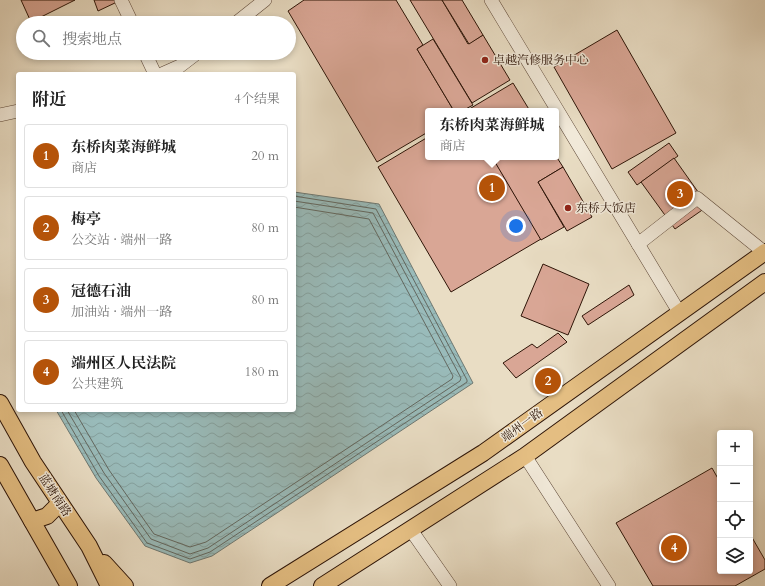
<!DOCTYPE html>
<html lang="zh">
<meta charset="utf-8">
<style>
:root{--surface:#fff;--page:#f6f6f6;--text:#222;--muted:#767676;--line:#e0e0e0;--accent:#b45309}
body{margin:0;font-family:Cardo,"Noto Serif SC",serif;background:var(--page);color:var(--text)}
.controls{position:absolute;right:12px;bottom:12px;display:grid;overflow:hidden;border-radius:4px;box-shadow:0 2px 6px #0003}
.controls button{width:36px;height:36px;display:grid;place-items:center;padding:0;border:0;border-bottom:1px solid var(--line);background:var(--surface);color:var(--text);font:20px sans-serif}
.you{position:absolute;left:516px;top:226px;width:14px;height:14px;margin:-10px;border:3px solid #fff;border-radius:50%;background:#1a73e8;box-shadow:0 0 0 6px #1a73e833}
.badge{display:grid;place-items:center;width:26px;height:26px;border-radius:50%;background:var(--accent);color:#fff;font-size:13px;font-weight:700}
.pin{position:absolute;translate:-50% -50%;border:2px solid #fff;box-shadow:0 1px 4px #0006}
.popup{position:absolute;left:425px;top:108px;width:134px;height:52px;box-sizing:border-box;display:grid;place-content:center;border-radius:4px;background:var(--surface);filter:drop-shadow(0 1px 3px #0005);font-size:13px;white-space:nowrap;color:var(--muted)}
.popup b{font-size:15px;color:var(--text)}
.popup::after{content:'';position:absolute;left:50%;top:100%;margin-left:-8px;border:8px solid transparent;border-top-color:var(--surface)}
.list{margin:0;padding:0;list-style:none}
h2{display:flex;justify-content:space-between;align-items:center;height:52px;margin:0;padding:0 16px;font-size:17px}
h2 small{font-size:13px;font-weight:400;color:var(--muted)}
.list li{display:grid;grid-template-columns:26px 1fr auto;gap:12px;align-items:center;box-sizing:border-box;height:64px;margin:0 8px 8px;padding:0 8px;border:1px solid var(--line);border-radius:4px}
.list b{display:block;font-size:15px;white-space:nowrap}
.list p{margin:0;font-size:13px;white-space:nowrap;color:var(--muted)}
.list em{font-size:13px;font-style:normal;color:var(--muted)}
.icon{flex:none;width:22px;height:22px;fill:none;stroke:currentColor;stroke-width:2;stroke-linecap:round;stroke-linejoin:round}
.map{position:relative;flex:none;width:765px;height:586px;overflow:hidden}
.search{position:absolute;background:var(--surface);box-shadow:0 2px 6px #0003;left:16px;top:16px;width:280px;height:44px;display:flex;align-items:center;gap:10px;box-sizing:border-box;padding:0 14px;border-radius:22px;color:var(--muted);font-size:15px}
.panel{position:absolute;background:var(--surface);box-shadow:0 2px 6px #0003;left:16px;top:72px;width:280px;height:340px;border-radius:4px}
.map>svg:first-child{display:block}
.water{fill:url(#water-waves);stroke:#6e7872}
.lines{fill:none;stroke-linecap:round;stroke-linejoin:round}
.shore{stroke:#636860;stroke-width:1}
.building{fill:#d9a695;stroke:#2d1407}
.minor-casing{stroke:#5c4636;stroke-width:14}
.major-casing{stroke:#2d1407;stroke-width:18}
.minor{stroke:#f1e9d9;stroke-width:13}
.major{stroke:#e4be82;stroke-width:16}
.poi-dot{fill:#8f2418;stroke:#f1e9d9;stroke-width:1.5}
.labels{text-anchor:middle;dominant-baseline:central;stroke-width:3;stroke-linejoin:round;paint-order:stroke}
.poi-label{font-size:12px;fill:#2d1407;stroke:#f1e9d9;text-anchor:start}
.street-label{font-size:12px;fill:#2d1407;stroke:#f1e9d9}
</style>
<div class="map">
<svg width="765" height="586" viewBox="0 0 765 586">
<defs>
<pattern id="water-waves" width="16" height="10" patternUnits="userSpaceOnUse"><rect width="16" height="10" fill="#99bbba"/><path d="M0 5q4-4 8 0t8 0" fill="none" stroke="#84a09e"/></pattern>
</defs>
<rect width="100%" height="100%" fill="#e9ddc4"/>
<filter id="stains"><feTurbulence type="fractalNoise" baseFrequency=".005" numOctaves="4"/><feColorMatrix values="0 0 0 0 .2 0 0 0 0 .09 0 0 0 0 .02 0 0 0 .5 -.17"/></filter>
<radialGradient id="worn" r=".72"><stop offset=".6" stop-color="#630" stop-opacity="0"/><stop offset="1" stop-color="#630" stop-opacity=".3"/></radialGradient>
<!-- water -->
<path class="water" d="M294,192L379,204L473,383L212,556L190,563L145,546L96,478L56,410H294Z"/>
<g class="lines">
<!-- shore -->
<g class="shore">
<path d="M61,410L99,476L147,543L190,559L210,552L467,382V380L376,209L294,196"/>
<path d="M67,410L104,473L151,539L190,554L208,548L460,381L461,378L373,213L294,201"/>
<path d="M74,410L109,470L154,534L190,547L206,542L452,379L453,376L369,219L294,207"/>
</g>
</g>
<!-- building -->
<g class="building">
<path d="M21,0H75L31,22Z"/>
<path d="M94,0H116L117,2L98,11Z"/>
<path d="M304,0H396L423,45L417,49L454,111H428V132L377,162L288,11Z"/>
<path d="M410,0H442L468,44L483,35L510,80L472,103Z"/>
<path d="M442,0H462L483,35L469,44Z"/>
<path d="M617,30L676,133L612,169L554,67Z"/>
<path d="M433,39L473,105L462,111H454L417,49Z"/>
<path d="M513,83L530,111H466Z"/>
<path d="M428,137V157H493L541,239L451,292L378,167Z"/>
<path d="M669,143L678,156L637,185L628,172Z"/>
<path d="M556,156L563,167L538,182L564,227L541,240L492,157H556Z"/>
<path d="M674,158L708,206L675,229L641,182Z"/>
<path d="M563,167L592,217L567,231L538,182Z"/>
<path d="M543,264L589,284L568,335L521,316Z"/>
<path d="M629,285L634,295L588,325L582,316Z"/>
<path d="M558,333L567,342L516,378L503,363L532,344L537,348Z"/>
<path d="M712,468L720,482V571H750V534L765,560V569L735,586H653L616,523Z"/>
</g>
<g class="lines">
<!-- minor casing -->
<g class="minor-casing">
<g id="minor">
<path d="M121,0L132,23"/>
<path d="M491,0L679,312"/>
<path d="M236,23L265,0"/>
<path d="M145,53L155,74"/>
<path d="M162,74L180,66L197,53"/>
<path d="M0,115L18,111"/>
<path d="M638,244L697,198L764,252"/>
<path d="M525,456L609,586"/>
<path d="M411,530L450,586"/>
</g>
</g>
<!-- major casing -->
<g class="major-casing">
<g id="major">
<path d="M0,403L33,462L89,546L109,586"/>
<path d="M0,465L69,586"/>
<path d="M32,521L47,516L60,503"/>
<path d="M104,563L125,586"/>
<path d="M270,586L483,453L765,252"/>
<path d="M322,586L525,456L765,282"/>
</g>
</g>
<!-- minor -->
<use href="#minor" class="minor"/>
<!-- major -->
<use href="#major" class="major"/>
</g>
<!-- markers -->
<g class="poi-dot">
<circle cx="485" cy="60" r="4"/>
<circle cx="568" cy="208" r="4"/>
</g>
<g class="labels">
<!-- poi labels -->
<g class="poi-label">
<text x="493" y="60">卓越汽修服务中心</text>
<text x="576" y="208">东桥大饭店</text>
</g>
<!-- street labels -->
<g class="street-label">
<text transform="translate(522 425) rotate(-36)">端州一路</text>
<text transform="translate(55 495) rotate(57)">蓝塘南路</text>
</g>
</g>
<rect width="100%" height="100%" filter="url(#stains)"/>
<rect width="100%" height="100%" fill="url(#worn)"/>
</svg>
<div class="controls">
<button>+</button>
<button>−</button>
<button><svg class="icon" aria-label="locate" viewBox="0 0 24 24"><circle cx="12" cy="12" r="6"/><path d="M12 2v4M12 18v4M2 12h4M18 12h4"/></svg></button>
<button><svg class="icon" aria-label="layers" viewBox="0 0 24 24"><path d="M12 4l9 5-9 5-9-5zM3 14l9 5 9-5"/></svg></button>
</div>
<div class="you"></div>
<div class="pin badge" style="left:492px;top:188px">1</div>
<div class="popup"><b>东桥肉菜海鲜城</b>商店</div>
<div class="pin badge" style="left:548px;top:381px">2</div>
<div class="pin badge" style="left:680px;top:194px">3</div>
<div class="pin badge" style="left:674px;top:548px">4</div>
<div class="search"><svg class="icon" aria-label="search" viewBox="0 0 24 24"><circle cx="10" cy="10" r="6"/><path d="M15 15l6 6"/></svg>搜索地点</div>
<section class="panel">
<h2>附近<small>4个结果</small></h2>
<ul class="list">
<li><span class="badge">1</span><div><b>东桥肉菜海鲜城</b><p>商店</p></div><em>20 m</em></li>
<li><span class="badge">2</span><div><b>梅亭</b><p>公交站 · 端州一路</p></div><em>80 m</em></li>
<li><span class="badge">3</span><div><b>冠德石油</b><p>加油站 · 端州一路</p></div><em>80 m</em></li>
<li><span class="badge">4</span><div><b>端州区人民法院</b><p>公共建筑</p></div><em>180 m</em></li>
</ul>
</section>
</div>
